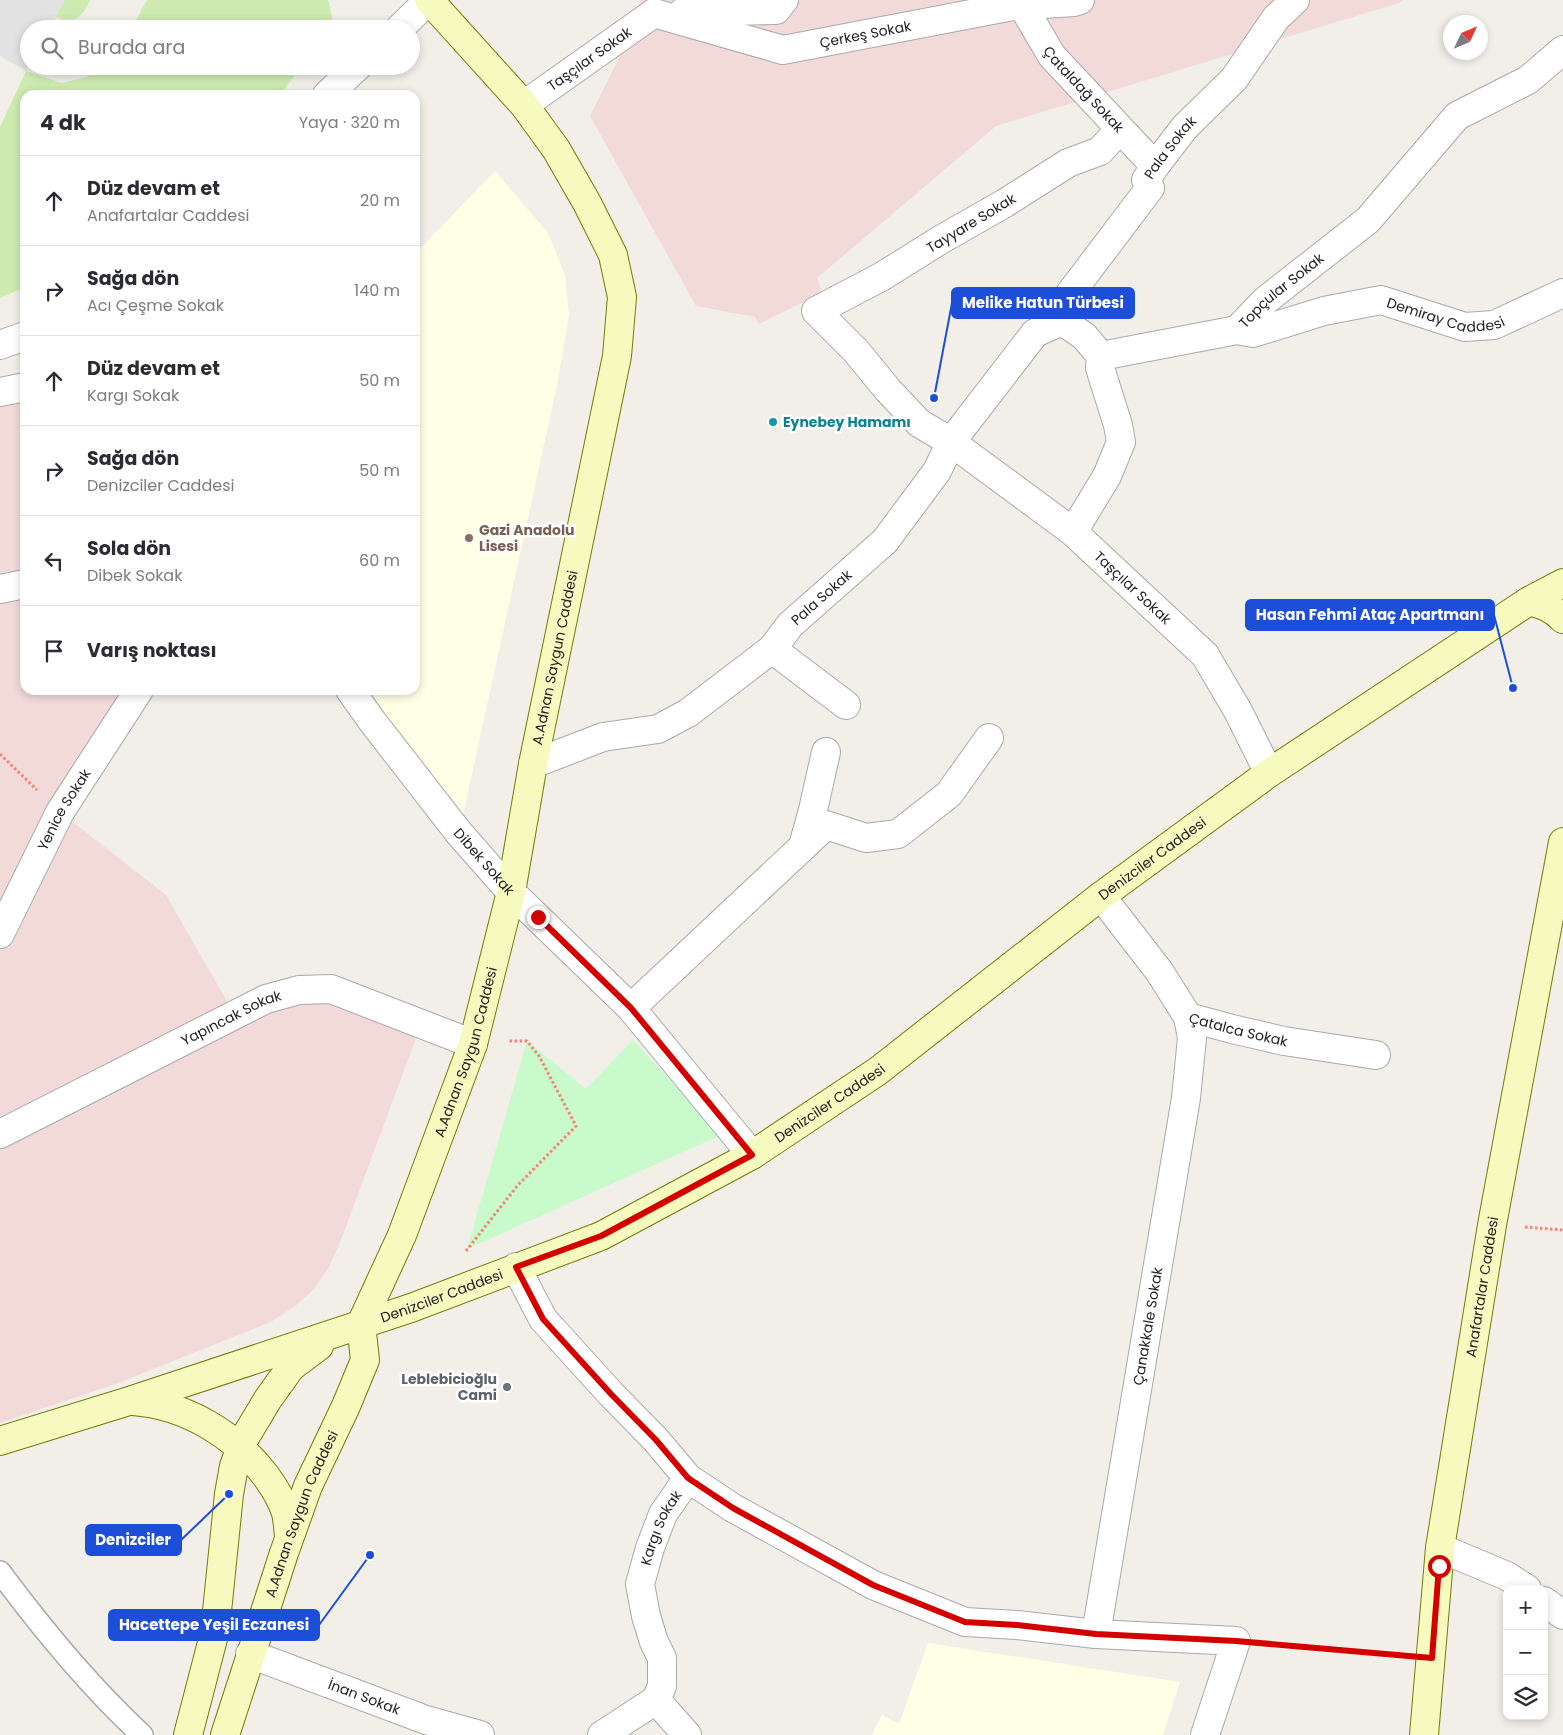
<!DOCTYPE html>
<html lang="tr">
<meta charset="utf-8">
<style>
:root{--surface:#fff;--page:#f7f7f7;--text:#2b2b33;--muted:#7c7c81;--line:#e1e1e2}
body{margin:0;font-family:Poppins,sans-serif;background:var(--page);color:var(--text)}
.controls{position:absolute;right:15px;bottom:15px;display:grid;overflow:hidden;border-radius:10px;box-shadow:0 2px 8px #0003}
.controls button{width:45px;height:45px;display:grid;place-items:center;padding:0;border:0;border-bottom:1px solid var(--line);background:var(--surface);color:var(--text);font:25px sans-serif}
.compass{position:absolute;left:1443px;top:15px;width:45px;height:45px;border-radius:50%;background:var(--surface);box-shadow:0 2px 8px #0003;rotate:46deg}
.stop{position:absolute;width:15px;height:15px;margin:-11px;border:4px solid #d40000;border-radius:50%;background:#fff}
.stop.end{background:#d40000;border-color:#fff;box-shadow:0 1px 5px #0008}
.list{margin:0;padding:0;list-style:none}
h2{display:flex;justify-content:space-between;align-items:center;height:65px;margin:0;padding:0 20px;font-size:21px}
h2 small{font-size:16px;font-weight:400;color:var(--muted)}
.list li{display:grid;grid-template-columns:32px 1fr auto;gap:15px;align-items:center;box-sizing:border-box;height:90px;padding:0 20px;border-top:1px solid var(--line)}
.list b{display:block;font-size:19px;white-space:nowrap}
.list p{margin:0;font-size:16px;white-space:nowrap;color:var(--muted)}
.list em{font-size:16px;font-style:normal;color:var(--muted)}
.icon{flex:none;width:28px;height:28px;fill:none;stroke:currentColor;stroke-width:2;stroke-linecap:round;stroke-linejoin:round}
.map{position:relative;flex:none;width:1563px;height:1735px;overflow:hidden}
.search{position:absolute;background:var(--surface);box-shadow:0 2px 8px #0003;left:20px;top:20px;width:400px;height:55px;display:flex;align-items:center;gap:12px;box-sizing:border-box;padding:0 18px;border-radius:28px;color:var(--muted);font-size:19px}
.panel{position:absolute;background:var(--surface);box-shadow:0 2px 8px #0003;left:20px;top:90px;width:400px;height:605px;border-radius:15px}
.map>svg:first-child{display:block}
.commercial{fill:#f2dad9}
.education{fill:#ffffe5}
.grass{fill:#cdebb0}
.park{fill:#c8facc}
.parking{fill:#e2e2e2}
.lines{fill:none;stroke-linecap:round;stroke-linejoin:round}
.lane-casing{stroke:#a9a9a9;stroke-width:24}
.street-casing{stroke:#a9a9a9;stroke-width:30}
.secondary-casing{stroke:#707d05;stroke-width:30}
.path{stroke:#fa8072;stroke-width:3;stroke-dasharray:2.5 2.5;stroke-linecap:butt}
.lane{stroke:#fff;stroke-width:21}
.street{stroke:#fff;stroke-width:28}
.secondary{stroke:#f7fabf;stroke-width:28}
.route{stroke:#d40000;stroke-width:6}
.culture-dot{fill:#0f9aa8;stroke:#fff;stroke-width:2}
.education-dot{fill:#8d6e63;stroke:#fff;stroke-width:2}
.worship-dot{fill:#6b7280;stroke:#fff;stroke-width:2}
.labels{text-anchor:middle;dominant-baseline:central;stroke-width:5;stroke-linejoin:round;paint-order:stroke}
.street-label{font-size:14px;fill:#222;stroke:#fff}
.culture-label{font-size:14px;font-weight:bold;fill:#0d838f;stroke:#fff;text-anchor:start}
.education-label{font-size:14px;font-weight:bold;fill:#785e54;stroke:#fff;text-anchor:start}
.worship-label{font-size:14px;font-weight:bold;fill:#5b616d;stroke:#fff;text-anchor:end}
.leader{fill:none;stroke:#1d4ed8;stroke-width:2}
.callout-dot{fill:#1d4ed8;stroke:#fff;stroke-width:2}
.callout{fill:#1d4ed8;stroke:#1d4ed8;stroke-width:2}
.callout-label{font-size:15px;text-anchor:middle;font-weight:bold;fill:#fff}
</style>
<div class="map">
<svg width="1563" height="1735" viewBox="0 0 1563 1735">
<rect width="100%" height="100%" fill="#f2efe9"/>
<!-- commercial -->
<g class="commercial">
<path d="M640,0H1404L1399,3L996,126L817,278L822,293L759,324L755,317L696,306L590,116L626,44Z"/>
<path d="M25,387V690H139L60,812L166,895L235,1015L299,990L421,1025L341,1240L329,1267L314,1289L298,1304L271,1322L121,1382L0,1423V392Z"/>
</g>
<!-- education -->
<g class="education">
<path d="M495,171L548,233L565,275L569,315L557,385L459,833L350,690H415V254Z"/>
<path d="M928,1643L1180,1682L1163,1735H872L882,1715L899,1724Z"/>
</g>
<!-- grass -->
<g class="grass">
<path d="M65,0H90C82,19 73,24 53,16Z"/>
<path d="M147,0H327L329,2L333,24L330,29H131Z"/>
<path d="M105,66H302L280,95H25V287L0,298V127L26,71L62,83L86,77Z"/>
</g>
<!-- park -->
<path class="park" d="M633,1040L721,1135L467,1249L527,1041L586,1089Z"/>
<!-- parking -->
<path class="parking" d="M0,0H65L49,29H29V65L26,71L0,56Z"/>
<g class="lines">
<!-- lane casing -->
<g class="lane-casing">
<path id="lane" d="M0,1572C43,1630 89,1686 142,1735"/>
</g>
<!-- street casing -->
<g class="street-casing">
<g id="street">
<path id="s1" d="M1022,5L1052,56L1155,166"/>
<path d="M683,12L776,10L784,0"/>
<path id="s2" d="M654,13L783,50L1013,6L1074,2L1080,0"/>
<path d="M399,29L429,0"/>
<path d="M327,95L358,66"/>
<path id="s3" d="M524,105L654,13"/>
<path id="s4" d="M1120,129L1100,151L1068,163L1005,203L942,239L881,277L816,311L856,351L888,390L919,423L951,442L1073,532L1205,655L1238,711L1269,773"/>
<path id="s5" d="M1044,328L1150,188L1146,180L1155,166L1185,127L1234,79L1276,18L1295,0"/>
<path id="s6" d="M1237,330L1253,333L1324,311L1381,300L1465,327L1494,325L1563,293"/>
<path d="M0,345L25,336"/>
<path id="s7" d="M1101,356L1237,330L1266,300L1368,220L1457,116L1528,80L1563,50"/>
<path d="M0,392L25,387"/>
<path d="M1073,532L1107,476L1121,442L1118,425L1100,368L1101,356"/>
<path d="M0,589L25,584"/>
<path d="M772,649L846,705"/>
<path id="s8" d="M350,690L372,721L459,833L511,892L631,1008L752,1155"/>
<path id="s9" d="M533,764L603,737L658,729L688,713L772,649L790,625L885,541L937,471L951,442L1035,333L1062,321L1084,336L1101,356"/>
<path d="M803,846L813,810L826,752"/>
<path id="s10" d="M1101,896L1159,971L1188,1017L1232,1029L1284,1041L1376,1055"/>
<path id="s11" d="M0,934L60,812L139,690"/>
<path d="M631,1008L826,825L866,838L898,834L949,794L989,738"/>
<path id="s12" d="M0,1134L266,999L299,990L331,989L473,1044"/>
<path d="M516,1267L543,1319L611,1394L656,1440L688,1478L733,1508L873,1585L965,1622L1017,1625L1096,1634L1236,1641L1205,1735"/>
<path d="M1440,1548L1507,1576L1527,1589"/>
<path d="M1544,1601L1563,1615"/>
<path id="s13" d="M1096,1634L1186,1098L1192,1038L1188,1017"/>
<path id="s14" d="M250,1654L426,1720L480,1735"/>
<path id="s15" d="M656,1700L662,1686V1658L654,1642L646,1616L640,1584L650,1548L663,1514L688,1478"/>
<path d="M656,1700L687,1735"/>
<path d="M602,1735L656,1700"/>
</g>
</g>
<!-- secondary casing -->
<g class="secondary-casing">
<g id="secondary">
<path d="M1529,601C1543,605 1553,608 1563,619"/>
<path d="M133,1401C186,1405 234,1434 266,1476C274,1487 282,1500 286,1513C288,1521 288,1529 289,1536"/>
<path id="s16" d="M0,1441L129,1401L411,1308L601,1236L752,1155L878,1071L1101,896L1269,773L1529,601L1563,583"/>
<path d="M188,1735L215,1631L229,1494L234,1466L244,1439L268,1399L291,1367L319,1346"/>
<path id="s17" d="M225,1735L284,1553L308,1486L346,1406L365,1360L361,1324L402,1235L473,1044L511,892L533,764L617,356L622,297L613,255L587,203L556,149L524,105L429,0"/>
<path id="s18" d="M1424,1735L1440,1548L1492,1225L1563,842"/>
</g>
</g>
<!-- path -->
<g class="path">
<path d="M0,754L37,790"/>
<path d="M1525,1227L1563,1230"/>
<path d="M466,1251L518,1185L576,1126L539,1056L527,1041H508"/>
<path d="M1267,1644L1398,1655"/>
</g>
<!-- lane -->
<use href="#lane" class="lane"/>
<!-- street -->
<use href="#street" class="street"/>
<!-- secondary -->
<use href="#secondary" class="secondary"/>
</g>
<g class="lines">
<!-- route -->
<path class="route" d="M538,917L631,1008L752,1155L601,1236L516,1267L543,1319L611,1394L656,1440L688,1478L733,1508L873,1585L965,1622L1017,1625L1096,1634L1236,1641L1432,1658L1439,1566"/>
</g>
<!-- markers -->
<circle class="culture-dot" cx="773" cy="422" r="5"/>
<circle class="education-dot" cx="469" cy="538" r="5"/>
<circle class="worship-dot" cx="507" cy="1387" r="5"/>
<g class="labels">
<!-- street labels -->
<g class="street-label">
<text stroke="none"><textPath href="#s2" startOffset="218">Çerkeş Sokak</textPath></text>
<text stroke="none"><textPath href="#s3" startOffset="80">Taşçılar Sokak</textPath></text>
<text stroke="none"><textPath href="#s1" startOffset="105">Çataldağ Sokak</textPath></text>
<text stroke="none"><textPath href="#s5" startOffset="225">Pala Sokak</textPath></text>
<text transform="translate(971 223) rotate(-31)">Tayyare Sokak</text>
<text stroke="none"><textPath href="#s7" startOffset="198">Topçular Sokak</textPath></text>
<text stroke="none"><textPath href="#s6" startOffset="216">Demiray Caddesi</textPath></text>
<text stroke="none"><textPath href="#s4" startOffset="779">Taşçılar Sokak</textPath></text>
<text stroke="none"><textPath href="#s9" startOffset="342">Pala Sokak</textPath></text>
<text stroke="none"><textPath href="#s17" startOffset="1134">A.Adnan Saygun Caddesi</textPath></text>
<text stroke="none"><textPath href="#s11" startOffset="140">Yenice Sokak</textPath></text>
<text stroke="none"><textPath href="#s16" startOffset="1305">Denizciler Caddesi</textPath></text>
<text stroke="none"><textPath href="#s8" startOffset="218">Dibek Sokak</textPath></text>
<text stroke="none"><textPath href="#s12" startOffset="259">Yapıncak Sokak</textPath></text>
<text stroke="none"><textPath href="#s10" startOffset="201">Çatalca Sokak</textPath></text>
<text stroke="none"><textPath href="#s17" startOffset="729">A.Adnan Saygun Caddesi</textPath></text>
<text stroke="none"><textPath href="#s16" startOffset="900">Denizciler Caddesi</textPath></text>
<text stroke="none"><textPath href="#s18" startOffset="452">Anafartalar Caddesi</textPath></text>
<text stroke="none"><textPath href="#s16" startOffset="465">Denizciler Caddesi</textPath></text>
<text stroke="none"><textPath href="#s13" startOffset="312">Çanakkale Sokak</textPath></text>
<text stroke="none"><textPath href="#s17" startOffset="234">A.Adnan Saygun Caddesi</textPath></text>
<text stroke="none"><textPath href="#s15" startOffset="181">Kargı Sokak</textPath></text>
<text stroke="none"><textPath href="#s14" startOffset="122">İnan Sokak</textPath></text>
</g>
<!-- culture labels -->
<g class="culture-label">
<text x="783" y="422">Eynebey Hamamı</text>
</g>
<!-- education labels -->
<g class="education-label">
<text x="479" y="530">Gazi Anadolu<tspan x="479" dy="16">Lisesi</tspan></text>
</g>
<!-- worship labels -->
<g class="worship-label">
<text x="497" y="1379">Leblebicioğlu<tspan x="497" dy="16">Cami</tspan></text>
</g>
</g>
<!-- callouts -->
<path class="leader" d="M934 398L952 303M1513 688L1494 615M229 1494L181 1540M370 1555L319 1625"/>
<g class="callout-dot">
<circle cx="934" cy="398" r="5"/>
<circle cx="1513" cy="688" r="5"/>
<circle cx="229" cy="1494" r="5"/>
<circle cx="370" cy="1555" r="5"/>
</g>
<g class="callout">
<rect x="952" y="288" width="182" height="30" rx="5"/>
<rect x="1246" y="600" width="248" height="30" rx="5"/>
<rect x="86" y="1525" width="95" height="30" rx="5"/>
<rect x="109" y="1610" width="210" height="30" rx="5"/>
</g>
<g class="callout-label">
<text x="1043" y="308">Melike Hatun Türbesi</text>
<text x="1370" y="620">Hasan Fehmi Ataç Apartmanı</text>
<text x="133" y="1545">Denizciler</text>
<text x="214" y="1630">Hacettepe Yeşil Eczanesi</text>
</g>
</svg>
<div class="controls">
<button>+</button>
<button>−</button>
<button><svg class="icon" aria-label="layers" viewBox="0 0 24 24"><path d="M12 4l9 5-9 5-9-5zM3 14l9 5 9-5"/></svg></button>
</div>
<svg class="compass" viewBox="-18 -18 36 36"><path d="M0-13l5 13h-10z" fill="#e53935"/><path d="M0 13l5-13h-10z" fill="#7c7c81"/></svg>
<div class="stop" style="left:1439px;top:1566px"></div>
<div class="stop end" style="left:538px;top:917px"></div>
<div class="search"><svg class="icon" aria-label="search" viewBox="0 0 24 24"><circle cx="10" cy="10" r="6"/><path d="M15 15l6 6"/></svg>Burada ara</div>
<section class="panel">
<h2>4 dk<small>Yaya · 320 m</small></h2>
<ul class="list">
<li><svg class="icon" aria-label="ahead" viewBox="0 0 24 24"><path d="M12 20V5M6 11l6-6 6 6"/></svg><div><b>Düz devam et</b><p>Anafartalar Caddesi</p></div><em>20 m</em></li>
<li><svg class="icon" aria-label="right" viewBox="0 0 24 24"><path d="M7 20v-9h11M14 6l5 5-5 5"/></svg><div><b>Sağa dön</b><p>Acı Çeşme Sokak</p></div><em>140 m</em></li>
<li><svg class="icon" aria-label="ahead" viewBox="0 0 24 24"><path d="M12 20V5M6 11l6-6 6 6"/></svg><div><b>Düz devam et</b><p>Kargı Sokak</p></div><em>50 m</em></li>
<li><svg class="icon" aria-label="right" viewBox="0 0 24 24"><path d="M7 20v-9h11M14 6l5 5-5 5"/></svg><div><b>Sağa dön</b><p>Denizciler Caddesi</p></div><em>50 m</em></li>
<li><svg class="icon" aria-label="left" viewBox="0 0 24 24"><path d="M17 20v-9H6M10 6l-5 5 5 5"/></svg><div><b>Sola dön</b><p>Dibek Sokak</p></div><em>60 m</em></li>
<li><svg class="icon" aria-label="arrive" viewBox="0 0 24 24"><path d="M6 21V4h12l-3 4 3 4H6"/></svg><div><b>Varış noktası</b></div></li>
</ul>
</section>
</div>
